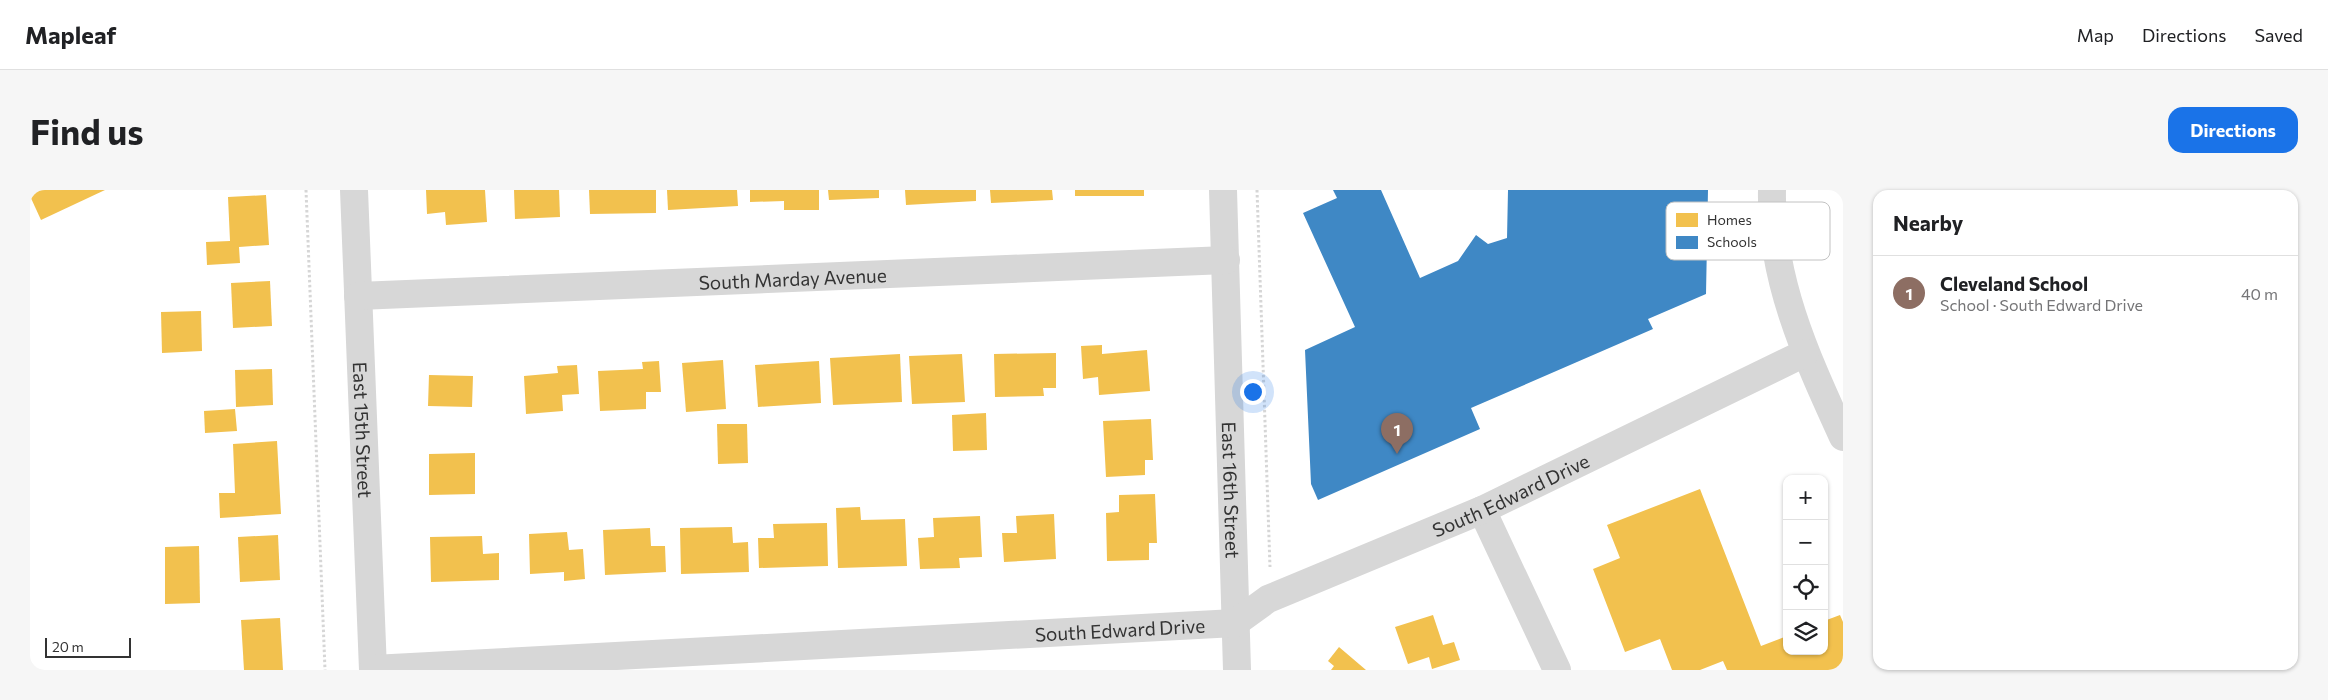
<!DOCTYPE html>
<meta charset="utf-8">
<style>
:root{--surface:#fff;--page:#f6f6f6;--text:#202124;--muted:#757577;--line:#e0e0e0;--accent:#1a73e8}
body{margin:0;font-family:Commissioner,sans-serif;background:var(--page);color:var(--text)}
.controls{position:absolute;right:15px;bottom:15px;display:grid;overflow:hidden;border-radius:10px;box-shadow:0 1px 4px #0004}
.controls button{width:45px;height:45px;display:grid;place-items:center;padding:0;border:0;border-bottom:1px solid var(--line);background:var(--surface);color:var(--text);font:25px sans-serif}
.scale{position:absolute;left:15px;bottom:12px;width:86px;box-sizing:border-box;padding-left:5px;border:2px solid #333;border-top:0;font-size:14px;line-height:18px;white-space:nowrap;color:#333;-webkit-text-stroke:4px #fff;paint-order:stroke}
.you{position:absolute;left:1222px;top:201px;width:18px;height:18px;margin:-12px;border:4px solid #fff;border-radius:50%;background:#1a73e8;box-shadow:0 0 0 8px #1a73e833}
.badge{display:grid;place-items:center;width:32px;height:32px;border-radius:50%;background:var(--accent);color:#fff;font-size:16px;font-weight:700}
.pin{position:absolute;translate:-50% -41px;filter:drop-shadow(0 1px 2px #0008)}
.pin::after{content:'';position:absolute;top:26px;width:18px;height:15px;background:inherit;clip-path:polygon(0 0,100% 0,50% 100%)}
.list{margin:0;padding:0;list-style:none}
h2{display:flex;justify-content:space-between;align-items:center;height:65px;margin:0;padding:0 20px;font-size:21px}
h2 small{font-size:16px;font-weight:400;color:var(--muted)}
.list li{display:grid;grid-template-columns:32px 1fr auto;gap:15px;align-items:center;box-sizing:border-box;height:75px;padding:0 20px;border-top:1px solid var(--line)}
.list b{display:block;font-size:19px;white-space:nowrap}
.list p{margin:0;font-size:16px;white-space:nowrap;color:var(--muted)}
.list em{font-size:16px;font-style:normal;color:var(--muted)}
.icon{flex:none;width:28px;height:28px;fill:none;stroke:currentColor;stroke-width:2;stroke-linecap:round;stroke-linejoin:round}
.map{position:relative;flex:none;width:1813px;height:480px;overflow:hidden;border-radius:15px}
header{display:flex;align-items:center;gap:30px;box-sizing:border-box;height:70px;padding:0 25px;background:var(--surface);border-bottom:1px solid var(--line)}
header strong{font-size:24px}
nav{display:flex;gap:28px;margin-inline-start:auto;font-size:18px}
.intro{display:flex;align-items:center;justify-content:space-between;box-sizing:border-box;height:120px;padding:0 30px}
h1{margin:0;font-size:35px}
.button{padding:12px 22px;border-radius:15px;background:var(--accent);color:#fff;font-size:18px;font-weight:700}
main{display:flex;gap:30px;padding:0 30px}
aside{flex:1;background:var(--surface);border-radius:15px;box-shadow:0 1px 4px #0004}
.map>svg:first-child{display:block}
.homes{fill:#f2c14e}
.schools{fill:#3f88c5}
.lines{fill:none;stroke-linecap:round;stroke-linejoin:round}
.path{stroke:#d6d6d6;stroke-width:3;stroke-dasharray:2.5 2.5;stroke-linecap:butt}
.minor{stroke:#d7d7d7;stroke-width:28}
.labels{text-anchor:middle;dominant-baseline:central;stroke-width:5;stroke-linejoin:round;paint-order:stroke}
.street-label{font-size:19px;fill:#333;stroke:#fff}
.key{fill:#fff;stroke:#c2c2c2;stroke-width:1}
.key-label{font-size:14px;fill:#333}
</style>
<header>
<strong>Mapleaf</strong>
<nav><a>Map</a><a>Directions</a><a>Saved</a></nav>
</header>
<div class="intro"><h1>Find us</h1><a class="button">Directions</a></div>
<main>
<div class="map">
<svg width="1813" height="480" viewBox="0 0 1813 480">
<rect width="100%" height="100%" fill="#fff"/>
<!-- homes -->
<g class="homes">
<path d="M0,0H75L11,30L0,6Z"/>
<path d="M396,0H455L457,32L416,35L415,22L397,24Z"/>
<path d="M484,0H529L530,27L485,29Z"/>
<path d="M559,0H626V23L560,24Z"/>
<path d="M637,0H707L708,16L638,20Z"/>
<path d="M720,0H789V20H754V11L720,12Z"/>
<path d="M798,0H849V8L799,10Z"/>
<path d="M875,0H946V11L876,15Z"/>
<path d="M960,0H1022L1023,10L961,13Z"/>
<rect x="1045" y="0" width="69" height="6"/>
<path d="M236,5L239,55L209,57L210,73L177,75L176,52L200,51L198,7Z"/>
<path d="M240,91L242,136L203,138L201,93Z"/>
<path d="M171,121L172,161L132,163L131,122Z"/>
<path d="M1072,155V164L1117,160L1120,201L1069,205L1068,187L1053,189L1051,156Z"/>
<path d="M1026,163V198H1013L1014,206L965,207L964,164Z"/>
<path d="M870,164L872,212L803,215L800,168Z"/>
<path d="M932,164L935,212L882,214L879,166Z"/>
<path d="M693,170L696,219L656,222L652,173Z"/>
<path d="M629,171L631,202H616V219L570,221L568,181L613,179L612,172Z"/>
<path d="M789,171L791,213L728,217L725,175Z"/>
<path d="M547,175L549,204L532,205L533,221L496,224L494,186L528,183L527,176Z"/>
<path d="M242,179L243,215L206,217L205,180Z"/>
<path d="M399,185L443,186L442,217L398,216Z"/>
<path d="M205,219L207,241L175,243L174,221Z"/>
<path d="M956,223L957,260L923,261L922,225Z"/>
<path d="M1121,229L1123,270H1115V285L1076,287L1073,231Z"/>
<path d="M687,234H717L718,273L688,274Z"/>
<path d="M247,251L251,324L190,328L189,303H205L203,254Z"/>
<path d="M445,263V304L399,305V264Z"/>
<path d="M1670,299L1731,456L1757,446V461H1794V431L1810,425L1813,432V480H1697L1693,471L1670,480H1642L1630,449L1595,462L1563,379L1590,368L1577,335Z"/>
<path d="M1125,304L1127,353H1119V370L1077,371L1076,323L1089,322V305Z"/>
<path d="M830,317L831,330L875,329L877,376L808,378L806,318Z"/>
<path d="M1024,324L1026,369L974,372L972,343H987L986,326Z"/>
<path d="M950,326L952,367L929,368L930,378L890,379L888,348L904,347L903,328Z"/>
<path d="M797,333L798,376L729,378L728,348H744L743,334Z"/>
<path d="M702,337L703,353L718,352L719,382L651,384L650,338Z"/>
<path d="M620,338L621,356H635L636,382L575,385L573,340Z"/>
<path d="M537,342L539,360L553,359L555,389L534,391V382L500,384L499,344Z"/>
<path d="M248,345L250,390L210,392L208,347Z"/>
<path d="M452,346L453,364L469,363V390L401,392L400,347Z"/>
<path d="M169,356L170,413L135,414V357Z"/>
<path d="M1403,425L1413,455L1424,452L1430,470L1402,479L1399,467L1378,474L1365,437Z"/>
<path d="M250,428L253,480H214L211,430Z"/>
<path d="M1309,457L1336,480H1301L1304,476L1298,471Z"/>
</g>
<!-- schools -->
<path class="schools" d="M1303,0H1351L1390,88L1428,71L1446,45L1458,54L1477,48L1478,0H1678L1676,104L1618,129L1623,139L1441,218L1450,239L1288,310L1281,294L1275,160L1325,137L1273,23L1307,8Z"/>
<g class="lines">
<!-- path -->
<g class="path">
<path d="M276,0L295,480"/>
<path d="M1227,0L1240,377"/>
</g>
<!-- minor -->
<g class="minor">
<path id="s1" d="M324,0L343,480"/>
<path id="s2" d="M1193,0L1207,480"/>
<path d="M1742,0C1740,89 1777,168 1813,247"/>
<path id="s3" d="M328,106L1196,70"/>
<path d="M1452,320L1527,480"/>
<path id="s4" d="M343,479L1205,433L1238,409L1452,320L1775,163"/>
</g>
</g>
<g class="labels">
<!-- street labels -->
<g class="street-label">
<text stroke="none"><textPath href="#s3" startOffset="435">South Marday Avenue</textPath></text>
<text stroke="none"><textPath href="#s1" startOffset="240">East 15th Street</textPath></text>
<text stroke="none"><textPath href="#s2" startOffset="300">East 16th Street</textPath></text>
<text stroke="none"><textPath href="#s4" startOffset="1168">South Edward Drive</textPath></text>
<text stroke="none"><textPath href="#s4" startOffset="748">South Edward Drive</textPath></text>
</g>
</g>
<!-- legend -->
<rect x="1636" y="12" width="164" height="58" rx="8" class="key"/>
<rect x="1646" y="23" width="22" height="14" fill="#f2c14e"/>
<rect x="1646" y="46" width="22" height="13" fill="#3f88c5"/>
<g class="key-label">
<text x="1677" y="35">Homes</text>
<text x="1677" y="57">Schools</text>
</g>
</svg>
<div class="controls">
<button>+</button>
<button>−</button>
<button><svg class="icon" aria-label="locate" viewBox="0 0 24 24"><circle cx="12" cy="12" r="6"/><path d="M12 2v4M12 18v4M2 12h4M18 12h4"/></svg></button>
<button><svg class="icon" aria-label="layers" viewBox="0 0 24 24"><path d="M12 4l9 5-9 5-9-5zM3 14l9 5 9-5"/></svg></button>
</div>
<div class="scale">20 m</div>
<div class="you"></div>
<div class="pin badge" style="left:1367px;top:264px;background:#8d6e63">1</div>
</div>
<aside>
<h2>Nearby<small></small></h2>
<ul class="list">
<li><span class="badge" style="background:#8d6e63">1</span><div><b>Cleveland School</b><p>School · South Edward Drive</p></div><em>40 m</em></li>
</ul>
</aside>
</main>
